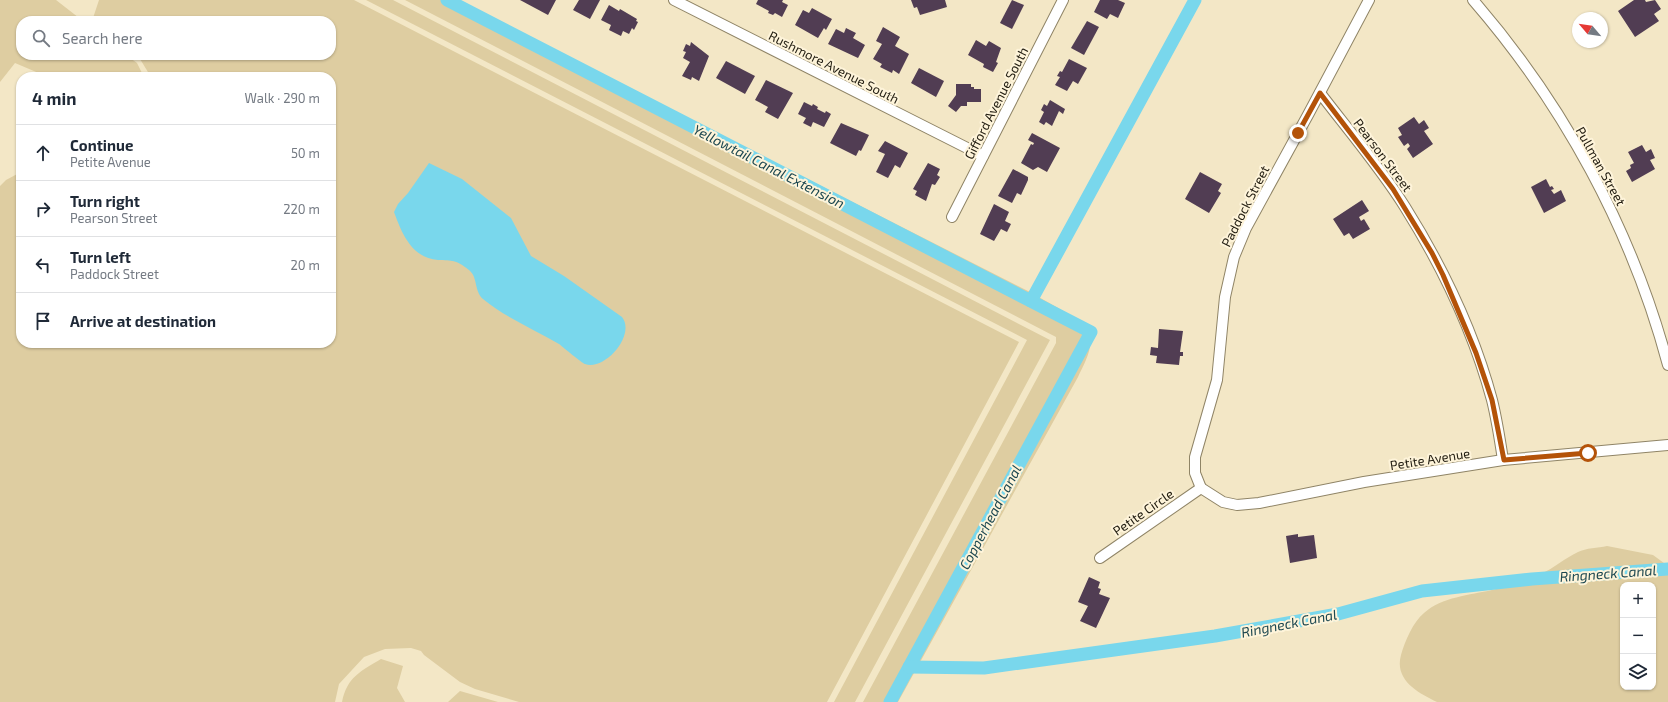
<!DOCTYPE html>
<meta charset="utf-8">
<style>
:root{--surface:#fff;--page:#f2f2f3;--text:#1f2937;--muted:#747a83;--line:#e0e1e3}
body{margin:0;font-family:"Exo 2",sans-serif;background:var(--page);color:var(--text)}
.controls{position:absolute;right:12px;bottom:12px;display:grid;overflow:hidden;border-radius:8px;box-shadow:0 1px 3px #0004}
.controls button{width:36px;height:36px;display:grid;place-items:center;padding:0;border:0;border-bottom:1px solid var(--line);background:var(--surface);color:var(--text);font:20px sans-serif}
.compass{position:absolute;left:1572px;top:12px;width:36px;height:36px;border-radius:50%;background:var(--surface);box-shadow:0 1px 3px #0004;rotate:299deg}
.stop{position:absolute;width:12px;height:12px;margin:-9px;border:3px solid #b45309;border-radius:50%;background:#fff}
.stop.end{background:#b45309;border-color:#fff;box-shadow:0 1px 4px #0008}
.list{margin:0;padding:0;list-style:none}
h2{display:flex;justify-content:space-between;align-items:center;height:52px;margin:0;padding:0 16px;font-size:17px}
h2 small{font-size:13px;font-weight:400;color:var(--muted)}
.list li{display:grid;grid-template-columns:26px 1fr auto;gap:12px;align-items:center;box-sizing:border-box;height:56px;padding:0 16px;border-top:1px solid var(--line)}
.list b{display:block;font-size:15px;white-space:nowrap}
.list p{margin:0;font-size:13px;white-space:nowrap;color:var(--muted)}
.list em{font-size:13px;font-style:normal;color:var(--muted)}
.icon{flex:none;width:22px;height:22px;fill:none;stroke:currentColor;stroke-width:2;stroke-linecap:round;stroke-linejoin:round}
.map{position:relative;flex:none;width:1668px;height:702px;overflow:hidden}
.search{position:absolute;background:var(--surface);box-shadow:0 1px 3px #0004;left:16px;top:16px;width:320px;height:44px;display:flex;align-items:center;gap:10px;box-sizing:border-box;padding:0 14px;border-radius:16px;color:var(--muted);font-size:15px}
.panel{position:absolute;background:var(--surface);box-shadow:0 1px 3px #0004;left:16px;top:72px;width:320px;height:276px;border-radius:16px}
.map>svg:first-child{display:block}
.green{fill:#decda1;fill-rule:evenodd}
.water{fill:#79d7ec}
.lines{fill:none;stroke-linecap:round;stroke-linejoin:round}
.canal{stroke:#79d7ec;stroke-width:13}
.building{fill:#513d53}
.street-casing{stroke:#8f8466;stroke-width:12}
.street{stroke:#fff;stroke-width:10}
.route{stroke:#b45309;stroke-width:5}
.labels{text-anchor:middle;dominant-baseline:central;stroke-width:4;stroke-linejoin:round;paint-order:stroke}
.street-label{font-size:13px;fill:#252014;stroke:#fef4da}
.water-label{font-size:14px;font-style:italic;fill:#1c4750;stroke:#fef4da}
</style>
<div class="map">
<svg width="1668" height="702" viewBox="0 0 1668 702">
<rect width="100%" height="100%" fill="#f3e7c6"/>
<!-- green -->
<g class="green">
<path d="M0,0H56L83,21H21V55H126L137,63L144,77H48L15,63L0,82Z"/>
<path d="M99,0H354L1019,342L827,702H519L475,689L460,682L424,655L421,651L411,648L385,649L364,657L339,684L335,702H0V186L6,180L21,172V343H331V77H151L140,59L135,55H331V21H92Z"/>
<path d="M366,0H393L1050,340L855,702H834L1027,340Z"/>
<path d="M405,0H454L1034,294C1049,304 1086,320 1090,339C1092,351 1083,366 1078,377L898,702H863L1056,343V337Z"/>
<path d="M1607,546L1653,555L1668,566V702H1437C1418,693 1394,680 1401,655C1405,641 1413,622 1424,613C1442,597 1470,595 1492,590C1508,586 1526,580 1541,574C1554,568 1565,558 1578,552C1586,548 1598,548 1607,546ZM1623,585H1653V687H1623Z"/>
<path d="M381,659L403,666L397,688L405,702H342C347,677 361,671 381,659Z"/>
<path d="M460,691L498,702H448Z"/>
</g>
<!-- water -->
<path class="water" d="M429,163L462,179L511,218L531,256L564,276L622,317C636,335 605,371 585,364C582,363 564,348 559,344C534,329 506,318 483,299C474,291 478,277 469,270C455,259 453,261 438,260C412,258 402,234 394,212L398,204L408,193Z"/>
<g class="lines">
<!-- canal -->
<g class="canal">
<path d="M447,0L1091,332L890,702"/>
<path d="M1031,301L1195,0"/>
<path d="M909,667L984,668L1215,636L1338,614L1422,591L1532,579L1668,569"/>
</g>
</g>
<!-- building -->
<g class="building">
<path d="M520,0H556L548,15Z"/>
<path d="M579,0H600L590,19L573,10Z"/>
<path d="M758,0H783L782,2L788,5L782,17L775,13L773,15L768,13L769,11L756,4Z"/>
<path d="M911,0H945L947,7L920,15L917,7L914,8Z"/>
<path d="M1012,0L1024,5L1012,29L1000,23Z"/>
<path d="M1100,0H1118L1125,3L1118,18L1110,14L1107,19L1094,12Z"/>
<path d="M1634,0H1645L1646,2L1655,0L1661,9L1654,14L1659,21L1635,37L1618,11Z"/>
<path d="M609,5L619,11L620,9L637,19L636,21L638,22L634,30L632,28L629,34L623,31L621,36L609,30L611,25L601,20Z"/>
<path d="M812,8L832,19L826,30L824,28L818,38L795,25L803,10L809,13Z"/>
<path d="M1087,21L1099,27L1084,55L1071,48Z"/>
<path d="M883,27L900,37L895,46L909,54L899,74L893,70L892,73L880,67L882,64L873,59L882,44L876,41Z"/>
<path d="M846,28L856,33L853,38L865,45L858,58L828,44L836,29L844,33Z"/>
<path d="M976,40L986,46L989,41L1001,48L996,62L998,63L993,72L983,67L984,64L968,55Z"/>
<path d="M691,42L709,56L699,81L692,77L691,80L682,76L690,62L683,58L686,52L683,51L686,44L690,46Z"/>
<path d="M1069,59L1087,68L1078,84L1073,81L1067,91L1055,85L1060,77L1057,76L1060,71L1062,72Z"/>
<path d="M726,61L755,76L745,94L716,78Z"/>
<path d="M919,68L944,81L936,97L911,83Z"/>
<path d="M766,80L793,93L778,119L765,112L768,107L755,100Z"/>
<path d="M956,84H971V87H974V89H981V102H967V106H961L956,112L948,106L956,95Z"/>
<path d="M1050,100L1065,109L1063,114L1059,111L1052,126L1046,122L1044,125L1039,122L1044,112L1041,110L1044,104L1047,106Z"/>
<path d="M804,102L812,106L813,104L818,107L817,109L825,113L826,111L831,114L824,127L813,122L811,127L803,123L806,118L798,114Z"/>
<path d="M1414,117L1419,124L1424,120L1429,128L1424,131L1433,144L1413,158L1407,149L1410,146L1408,143L1404,146L1398,137L1402,135L1398,128Z"/>
<path d="M841,123L869,135L861,151L859,150L856,156L830,143Z"/>
<path d="M1032,133L1060,148L1047,172L1038,167L1033,170L1021,163L1031,144L1033,145L1034,143L1028,140Z"/>
<path d="M885,141L908,153L900,168L895,165L888,178L876,172L885,154L878,151Z"/>
<path d="M1642,145L1646,152L1651,149L1655,158L1650,160L1655,169L1632,182L1626,171L1631,168L1630,165L1634,163L1628,152Z"/>
<path d="M928,163L940,169L937,175L940,177L935,185L932,184L926,201L915,195L917,191L913,189Z"/>
<path d="M1013,169L1028,177V180L1021,195L1017,193L1012,203L998,196Z"/>
<path d="M1200,172L1222,184L1218,191L1221,193L1209,213L1185,199Z"/>
<path d="M1546,179L1550,187L1552,186L1554,189L1551,190L1554,194L1561,190L1566,201L1544,213L1531,187Z"/>
<path d="M1362,200L1369,211L1359,217L1361,221L1364,219L1370,229L1353,239L1349,233L1344,236L1333,219Z"/>
<path d="M994,204L1009,212L1005,221L1011,224L1007,232L1001,229L994,241L980,234Z"/>
<path d="M1159,329L1183,331L1180,352H1183V356H1180L1179,365L1156,363L1157,356L1150,355L1151,347L1158,348Z"/>
<path d="M1298,534V537L1314,535L1317,558L1290,563L1286,536Z"/>
<path d="M1089,577L1100,582L1098,588L1101,589L1099,594L1110,598L1096,628L1080,621L1088,606L1078,602Z"/>
</g>
<g class="lines">
<!-- street casing -->
<g class="street-casing">
<g id="street">
<path d="M674,0L983,156"/>
<path d="M1473,0C1564,105 1632,230 1668,365"/>
<path d="M1320,93C1349,131 1380,167 1405,207C1442,266 1474,333 1492,400C1497,420 1500,440 1503,460"/>
<path d="M952,217L1063,0"/>
<path d="M1201,488L1195,473V457L1217,380L1225,297L1234,257L1246,228L1309,113L1369,0"/>
<path d="M1201,488L1223,502L1237,505L1259,503L1364,482L1503,460L1668,445"/>
<path d="M1100,558L1201,488"/>
</g>
</g>
<!-- street -->
<use href="#street" class="street"/>
</g>
<g class="lines">
<!-- route -->
<path class="route" d="M1298,133L1320,93L1393,189L1432,253L1443,275L1476,353L1492,400L1504,460L1588,453"/>
</g>
<g class="labels">
<!-- street labels -->
<g class="street-label">
<text transform="translate(834 67) rotate(27)">Rushmore Avenue South</text>
<text transform="translate(996 103) rotate(-63)">Gifford Avenue South</text>
<text transform="translate(1383 155) rotate(53)">Pearson Street</text>
<text transform="translate(1601 166) rotate(61)">Pullman Street</text>
<text transform="translate(1245 206) rotate(-63)">Paddock Street</text>
<text transform="translate(1430 459) rotate(-9)">Petite Avenue</text>
<text transform="translate(1143 512) rotate(-35)">Petite Circle</text>
</g>
<!-- water labels -->
<g class="water-label">
<text transform="translate(769 166) rotate(27)">Yellowtail Canal Extension</text>
<text transform="translate(990 517) rotate(-62)">Copperhead Canal</text>
<text transform="translate(1608 573) rotate(-4)">Ringneck Canal</text>
<text transform="translate(1289 623) rotate(-11)">Ringneck Canal</text>
</g>
</g>
</svg>
<div class="controls">
<button>+</button>
<button>−</button>
<button><svg class="icon" aria-label="layers" viewBox="0 0 24 24"><path d="M12 4l9 5-9 5-9-5zM3 14l9 5 9-5"/></svg></button>
</div>
<svg class="compass" viewBox="-18 -18 36 36"><path d="M0-13l5 13h-10z" fill="#e53935"/><path d="M0 13l5-13h-10z" fill="#747a83"/></svg>
<div class="stop" style="left:1588px;top:453px"></div>
<div class="stop end" style="left:1298px;top:133px"></div>
<div class="search"><svg class="icon" aria-label="search" viewBox="0 0 24 24"><circle cx="10" cy="10" r="6"/><path d="M15 15l6 6"/></svg>Search here</div>
<section class="panel">
<h2>4 min<small>Walk · 290 m</small></h2>
<ul class="list">
<li><svg class="icon" aria-label="ahead" viewBox="0 0 24 24"><path d="M12 20V5M6 11l6-6 6 6"/></svg><div><b>Continue</b><p>Petite Avenue</p></div><em>50 m</em></li>
<li><svg class="icon" aria-label="right" viewBox="0 0 24 24"><path d="M7 20v-9h11M14 6l5 5-5 5"/></svg><div><b>Turn right</b><p>Pearson Street</p></div><em>220 m</em></li>
<li><svg class="icon" aria-label="left" viewBox="0 0 24 24"><path d="M17 20v-9H6M10 6l-5 5 5 5"/></svg><div><b>Turn left</b><p>Paddock Street</p></div><em>20 m</em></li>
<li><svg class="icon" aria-label="arrive" viewBox="0 0 24 24"><path d="M6 21V4h12l-3 4 3 4H6"/></svg><div><b>Arrive at destination</b></div></li>
</ul>
</section>
</div>
